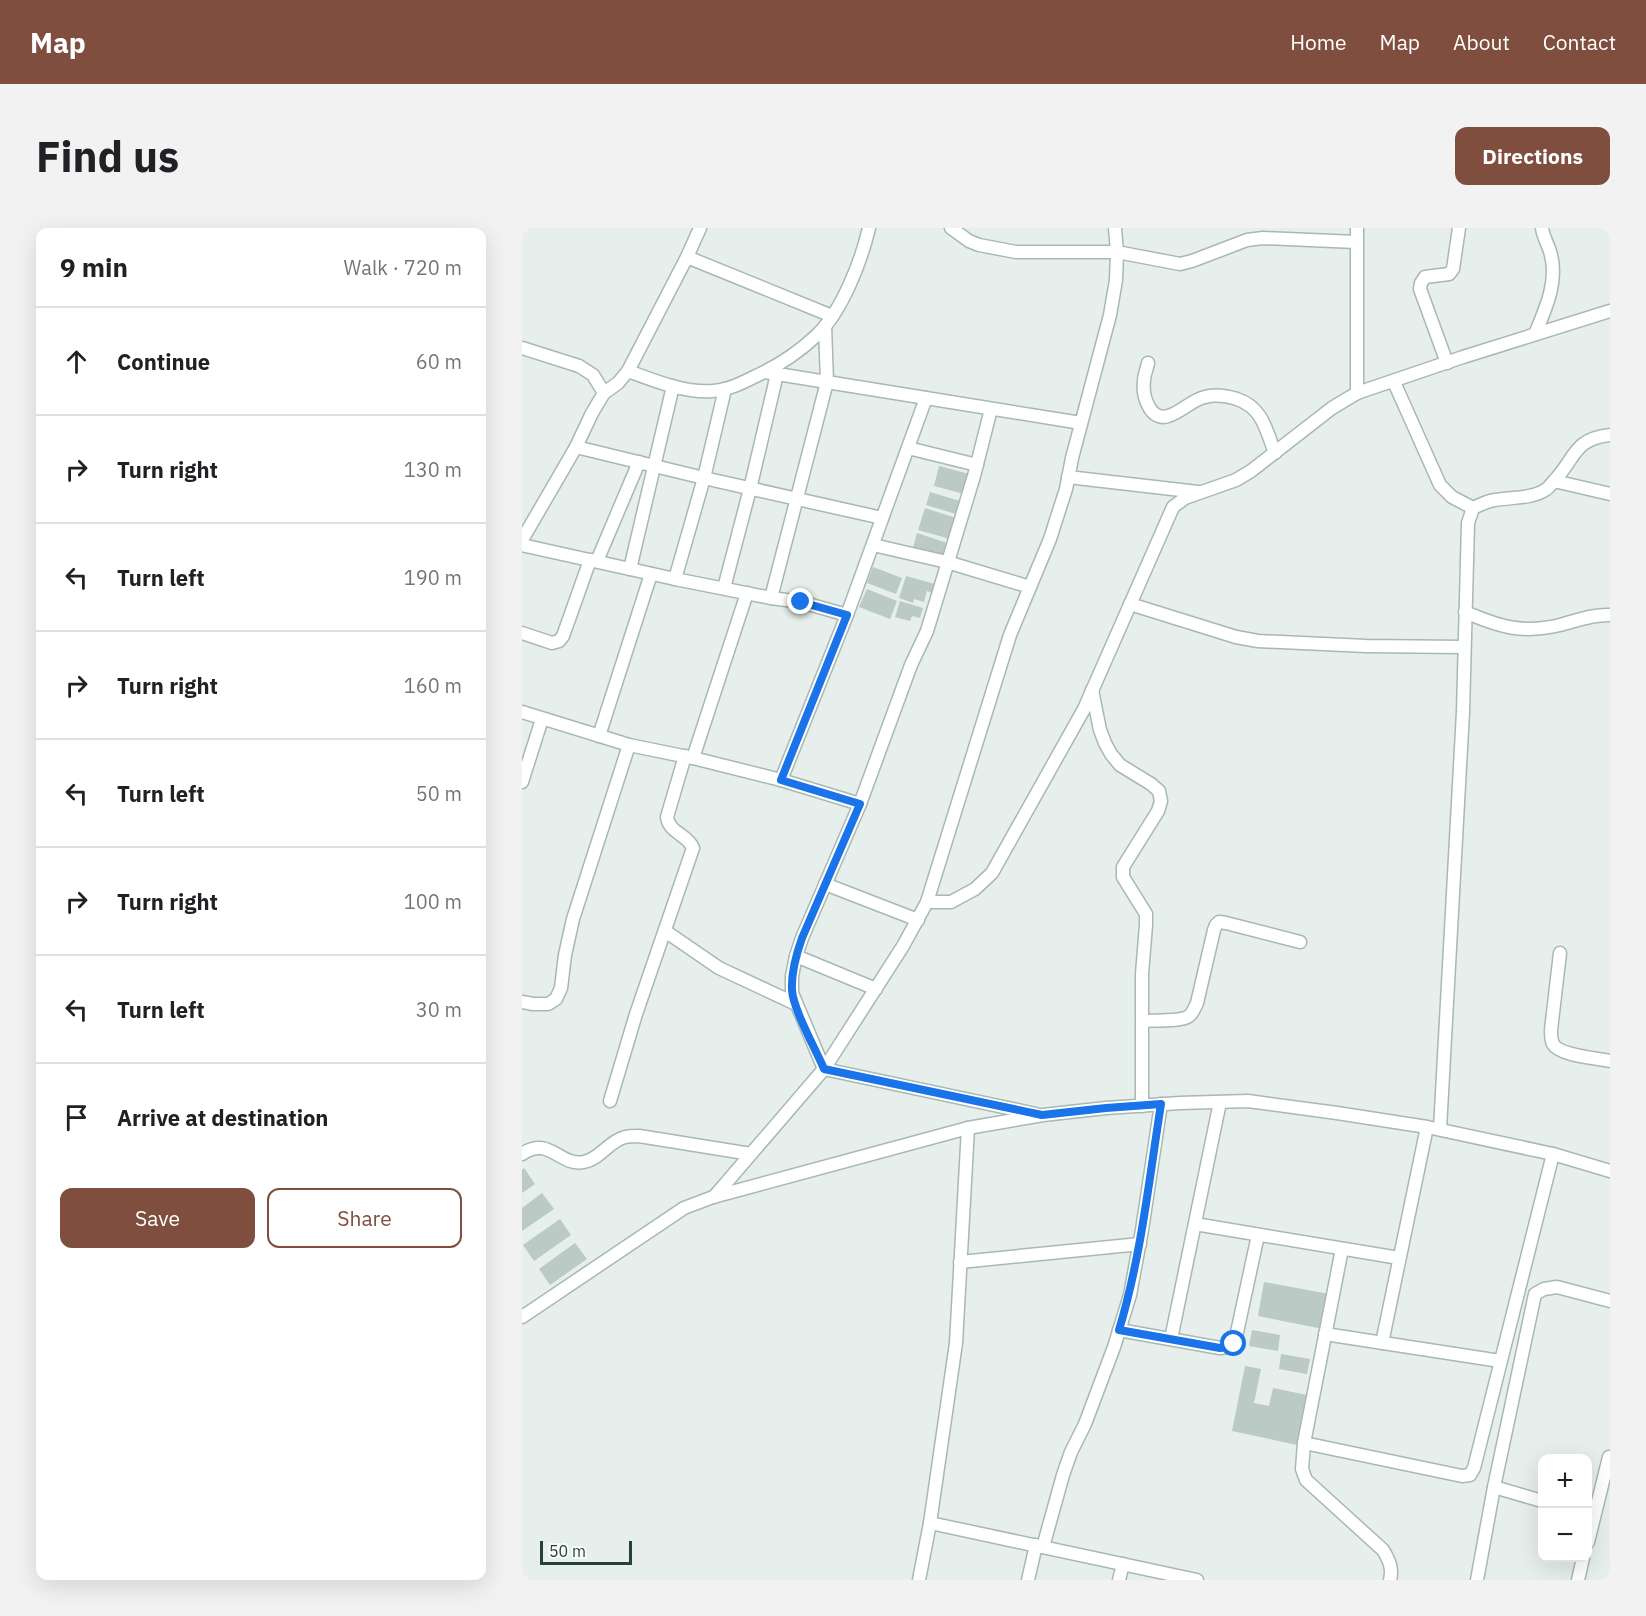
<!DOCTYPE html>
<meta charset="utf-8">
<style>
:root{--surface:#fff;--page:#f2f2f2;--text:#202124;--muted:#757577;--line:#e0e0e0;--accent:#7f4e3f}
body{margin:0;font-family:"IBM Plex Sans",sans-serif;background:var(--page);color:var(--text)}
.controls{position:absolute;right:18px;bottom:18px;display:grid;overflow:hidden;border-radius:12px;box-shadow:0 6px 24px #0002}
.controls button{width:54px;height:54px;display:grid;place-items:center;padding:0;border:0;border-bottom:2px solid var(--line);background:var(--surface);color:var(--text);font:30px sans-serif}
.scale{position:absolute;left:18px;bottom:15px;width:92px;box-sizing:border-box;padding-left:6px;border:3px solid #24423a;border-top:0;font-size:16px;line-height:21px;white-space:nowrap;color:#24423a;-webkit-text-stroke:4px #f7fbf9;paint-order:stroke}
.stop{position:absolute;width:18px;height:18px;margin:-14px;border:4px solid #1a73e8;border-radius:50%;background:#fff}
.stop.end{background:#1a73e8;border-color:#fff;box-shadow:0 2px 6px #0008}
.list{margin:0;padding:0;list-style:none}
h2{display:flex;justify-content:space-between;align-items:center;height:78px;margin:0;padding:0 24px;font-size:26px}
h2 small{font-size:20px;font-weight:400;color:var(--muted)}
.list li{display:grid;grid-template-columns:39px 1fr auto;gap:18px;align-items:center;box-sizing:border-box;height:108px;padding:0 24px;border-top:2px solid var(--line)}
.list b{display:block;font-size:22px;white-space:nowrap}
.list em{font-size:20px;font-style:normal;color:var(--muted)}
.actions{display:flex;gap:12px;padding:18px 24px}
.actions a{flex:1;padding:14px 0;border:2px solid var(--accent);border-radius:12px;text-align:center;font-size:21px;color:var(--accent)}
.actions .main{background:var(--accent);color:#fff}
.icon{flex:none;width:33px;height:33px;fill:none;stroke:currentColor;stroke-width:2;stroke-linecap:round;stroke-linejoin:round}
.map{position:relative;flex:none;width:1088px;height:1352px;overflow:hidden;border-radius:12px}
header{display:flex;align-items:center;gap:36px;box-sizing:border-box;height:84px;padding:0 30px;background:var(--accent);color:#fff}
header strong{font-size:28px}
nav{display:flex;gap:33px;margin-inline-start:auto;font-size:21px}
.intro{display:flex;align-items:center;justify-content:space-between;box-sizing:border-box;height:144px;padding:0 36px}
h1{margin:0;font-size:42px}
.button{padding:15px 27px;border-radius:12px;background:var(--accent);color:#fff;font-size:21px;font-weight:700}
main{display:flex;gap:36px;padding:0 36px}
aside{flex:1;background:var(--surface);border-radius:12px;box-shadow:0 6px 24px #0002}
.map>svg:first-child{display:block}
.building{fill:#bbcac4}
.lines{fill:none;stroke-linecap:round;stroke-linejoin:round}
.minor-casing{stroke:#a8b8b2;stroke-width:15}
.minor{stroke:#fff;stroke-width:12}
.route{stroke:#1a73e8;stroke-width:8}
</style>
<header>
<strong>Map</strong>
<nav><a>Home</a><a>Map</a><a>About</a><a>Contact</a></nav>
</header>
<div class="intro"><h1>Find us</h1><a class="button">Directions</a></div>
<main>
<aside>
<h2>9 min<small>Walk · 720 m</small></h2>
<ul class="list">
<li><svg class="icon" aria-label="ahead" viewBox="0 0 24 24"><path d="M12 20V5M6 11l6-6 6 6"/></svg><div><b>Continue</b></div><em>60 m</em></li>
<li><svg class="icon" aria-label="right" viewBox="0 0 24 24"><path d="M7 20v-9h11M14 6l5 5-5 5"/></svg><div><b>Turn right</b></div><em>130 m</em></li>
<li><svg class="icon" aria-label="left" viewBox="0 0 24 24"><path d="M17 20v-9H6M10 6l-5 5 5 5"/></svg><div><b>Turn left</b></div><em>190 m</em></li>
<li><svg class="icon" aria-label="right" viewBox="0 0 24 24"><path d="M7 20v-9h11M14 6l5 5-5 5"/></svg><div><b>Turn right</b></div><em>160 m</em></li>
<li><svg class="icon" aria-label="left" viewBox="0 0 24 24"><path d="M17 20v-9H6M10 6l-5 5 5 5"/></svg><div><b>Turn left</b></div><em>50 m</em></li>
<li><svg class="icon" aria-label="right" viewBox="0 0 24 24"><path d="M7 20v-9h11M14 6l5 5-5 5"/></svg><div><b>Turn right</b></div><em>100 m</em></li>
<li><svg class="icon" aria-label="left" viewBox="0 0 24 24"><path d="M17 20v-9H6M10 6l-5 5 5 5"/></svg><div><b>Turn left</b></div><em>30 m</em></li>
<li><svg class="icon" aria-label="arrive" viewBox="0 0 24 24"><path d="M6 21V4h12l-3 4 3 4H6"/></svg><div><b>Arrive at destination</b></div></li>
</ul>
<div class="actions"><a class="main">Save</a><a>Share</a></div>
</aside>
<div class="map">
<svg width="1088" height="1352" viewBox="0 0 1088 1352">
<rect width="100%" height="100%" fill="#e6efeb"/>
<!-- building -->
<g class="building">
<path d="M417,238L447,246L442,266L412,258Z"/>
<path d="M408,264L438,273L434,286L404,277Z"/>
<path d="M403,280L434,290L428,311L396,302Z"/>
<path d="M395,305L425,315L420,329L391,320Z"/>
<path d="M351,339L380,350L374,366L345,355Z"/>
<path d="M384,348L413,356L410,365L405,363L402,374L392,371L391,375L377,370Z"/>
<path d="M345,361L375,373L368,391L337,379Z"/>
<path d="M378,373L401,380L398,390L390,388L388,393L373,389Z"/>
<path d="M2,940L13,956L0,965V942Z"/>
<path d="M20,965L32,981L0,1003V980Z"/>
<path d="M38,991L49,1007L12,1033L1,1017Z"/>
<path d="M53,1015L65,1031L28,1057L17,1041Z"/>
<path d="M742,1054L807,1066L801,1101L736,1088Z"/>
<path d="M730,1102L758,1107L756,1123L727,1118Z"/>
<path d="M759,1126L788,1131L785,1146L757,1141Z"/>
<path d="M723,1138L739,1141L732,1175L747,1178L751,1160L785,1167L775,1217L710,1203Z"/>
</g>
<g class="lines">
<!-- minor casing -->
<g class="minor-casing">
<g id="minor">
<path d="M429,0L447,13L457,17L494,24H595L658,36L670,33L725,12L741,10L834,14"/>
<path d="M165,29L310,88"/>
<path d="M1013,106C1023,82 1036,55 1029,27C1027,18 1021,9 1020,0"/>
<path d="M0,120L57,138L71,147L82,165"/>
<path d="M626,135C625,141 622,147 622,153C620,167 628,194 646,188C660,184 669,172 683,169C693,166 705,168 715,171C741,180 744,202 753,225"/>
<path d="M925,135L898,61L899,55L903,49L927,46L931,41L937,0"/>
<path d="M106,143C133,153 162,165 191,163C206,162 220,155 234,148C256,138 278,123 295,107C320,83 339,34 347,0"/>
<path d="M243,144L559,195"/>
<path d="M872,154L918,257L930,269L951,280"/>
<path d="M835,165V0"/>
<path d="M469,181L452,248L405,403L389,437L338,576L280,710L274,728L270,748V765L302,841L514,886"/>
<path d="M54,219L182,250L360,290"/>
<path d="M386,220L455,237"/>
<path d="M546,249L676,264"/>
<path d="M1032,253L1088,266"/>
<path d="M0,312L54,219L70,185L82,165L96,155L106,143L165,29L178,0"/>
<path d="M0,317L153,351L249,370L279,374L325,387"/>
<path d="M351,317L425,334L508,359"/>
<path d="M75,333L117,234"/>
<path d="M108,341L151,158"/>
<path d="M153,351L182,250L203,161"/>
<path d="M202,360L228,261L255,146"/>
<path d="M249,370L305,154L303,98"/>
<path d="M608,376L714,409L736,413L844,418L942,419"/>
<path d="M943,384C978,399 1000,406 1038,397C1054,393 1071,386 1088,387"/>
<path d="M0,405L30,415L37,413L41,408L68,332"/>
<path d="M570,462L578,502L583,515L589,526L598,537L629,556L637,563L639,573L636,583L601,639V649L624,686V697L620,746V878"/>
<path d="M0,484L107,517L171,530L259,552L338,576"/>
<path d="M77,508L129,346"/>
<path d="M171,530L225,365"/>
<path d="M259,552L325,387L404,170"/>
<path d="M0,554L20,491"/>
<path d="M303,656L396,692"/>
<path d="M405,674H429L453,661L470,645L562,481L651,279L663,270L714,252L729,243L810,180L835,165L941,129L1088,83"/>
<path d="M143,703L197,740L274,776"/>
<path d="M1038,725L1029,802C1029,807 1029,812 1031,816C1038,828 1075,830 1088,833"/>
<path d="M274,728L354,761"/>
<path d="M0,774L11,776H26L34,771L39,760L43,727L51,691L107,517"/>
<path d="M621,793C632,792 659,794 667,788C671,785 673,779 675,775L692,702L694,697L697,694L704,695L778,714"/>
<path d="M88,873L114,786L171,620C165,606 147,605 145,589L163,528"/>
<path d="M918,901L941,484L946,295L951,280C958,277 965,273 973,272C989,269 1009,271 1023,262C1027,260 1030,255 1033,252C1054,229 1052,211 1088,207"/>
<path d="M0,926C27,907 38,939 62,934C78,931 87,913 103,909C107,908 113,908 117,908L229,926"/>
<path d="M192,969L302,841L381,718L405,674L488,407L528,311L544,261L550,230L588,87L594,52L595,24L593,0"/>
<path d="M673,996L877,1030"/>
<path d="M820,1021L782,1215L780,1241L784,1252L861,1322C867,1332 871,1340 868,1352"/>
<path d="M438,1034L618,1016"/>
<path d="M0,1089L162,980L191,969L446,900L521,887L584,880L658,875L726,873L815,885L905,899L1031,926L1088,943"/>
<path d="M597,1102L698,1120C707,1119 711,1118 714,1109L736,1007"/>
<path d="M803,1106L978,1133"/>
<path d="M649,1111L698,874"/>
<path d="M860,1115L905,899"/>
<path d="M782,1215L940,1248L948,1247L952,1240L1031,926"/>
<path d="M972,1259L1020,1273"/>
<path d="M408,1295L675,1352"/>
<path d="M1066,1314L1087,1229"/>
<path d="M521,1319L541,1247L549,1224L563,1196L592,1119L608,1067L620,1002L639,876"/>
<path d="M397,1352L408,1295L434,1115L446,900"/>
<path d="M506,1352L514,1317"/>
<path d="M597,1352L601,1336"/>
<path d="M955,1352L972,1259L1013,1066L1022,1061L1035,1059L1088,1073"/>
<path d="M1056,1352L1061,1330"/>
</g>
</g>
<!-- minor -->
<use href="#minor" class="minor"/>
</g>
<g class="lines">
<!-- route -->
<path class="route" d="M279,374L325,387L259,552L338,576L280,710C274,727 269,744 270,762C271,781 294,822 302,841L520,887L584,880L639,876C627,952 619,1029 597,1102L698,1120L706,1119L712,1116"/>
</g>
</svg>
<div class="controls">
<button>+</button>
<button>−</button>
</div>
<div class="scale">50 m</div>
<div class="stop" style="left:712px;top:1116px"></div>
<div class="stop end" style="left:279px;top:374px"></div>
</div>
</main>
